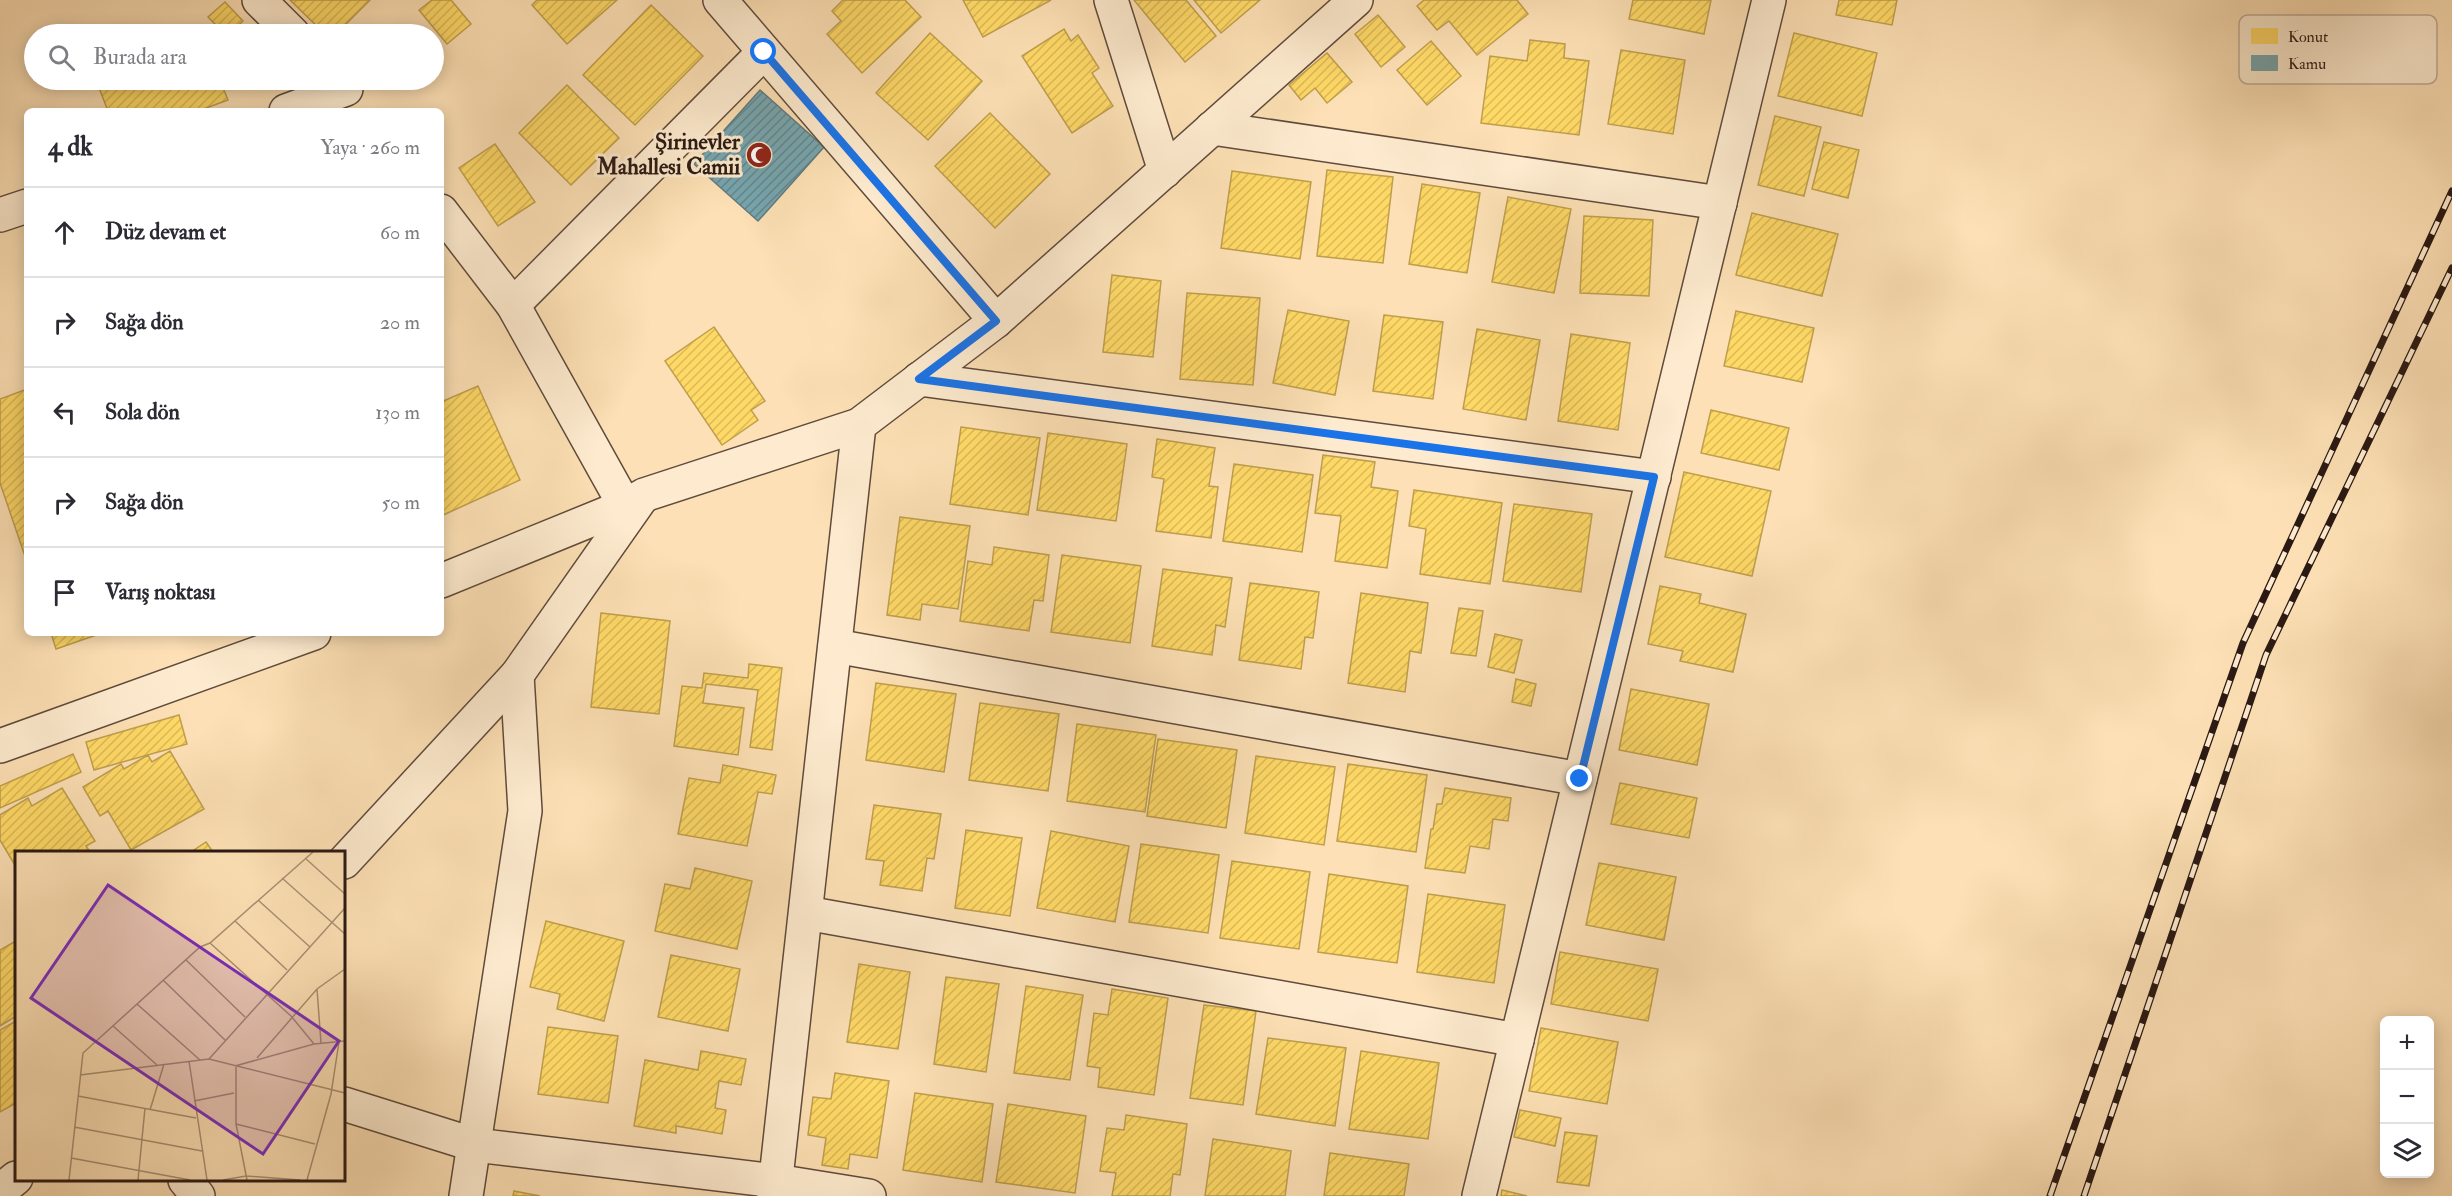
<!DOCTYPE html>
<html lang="tr">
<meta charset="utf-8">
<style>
:root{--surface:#fff;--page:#f2f2f3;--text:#2b2b33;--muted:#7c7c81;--line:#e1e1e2}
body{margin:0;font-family:"IM FELL Double Pica",serif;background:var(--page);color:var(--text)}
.controls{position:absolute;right:18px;bottom:18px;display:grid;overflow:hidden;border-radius:9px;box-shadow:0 3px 15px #0003}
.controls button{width:54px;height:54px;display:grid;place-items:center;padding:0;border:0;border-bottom:2px solid var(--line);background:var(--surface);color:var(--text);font:30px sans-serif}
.stop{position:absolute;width:18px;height:18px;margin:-14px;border:4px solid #1a73e8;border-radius:50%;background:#fff}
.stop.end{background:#1a73e8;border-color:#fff;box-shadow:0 2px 6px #0008}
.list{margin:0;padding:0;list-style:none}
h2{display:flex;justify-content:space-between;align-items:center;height:78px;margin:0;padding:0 24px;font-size:26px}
h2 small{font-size:20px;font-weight:400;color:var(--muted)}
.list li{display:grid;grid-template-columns:39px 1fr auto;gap:18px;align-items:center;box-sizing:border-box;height:90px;padding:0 24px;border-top:2px solid var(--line)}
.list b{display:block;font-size:22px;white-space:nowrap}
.list em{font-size:20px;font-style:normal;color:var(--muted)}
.icon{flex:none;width:33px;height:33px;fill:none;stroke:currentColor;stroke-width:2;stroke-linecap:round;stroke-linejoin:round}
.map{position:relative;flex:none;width:2452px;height:1196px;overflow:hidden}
.search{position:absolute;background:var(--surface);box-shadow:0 3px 15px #0003;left:24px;top:24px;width:420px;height:66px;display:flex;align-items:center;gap:15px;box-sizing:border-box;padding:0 21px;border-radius:33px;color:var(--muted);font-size:22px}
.panel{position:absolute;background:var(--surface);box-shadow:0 3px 15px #0003;left:24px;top:108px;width:420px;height:528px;border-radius:9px}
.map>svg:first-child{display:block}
.homes{fill:url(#homes-hatch);stroke:#bf9f4d;stroke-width:1.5}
.public{fill:url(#public-hatch);stroke:#5f7b80;stroke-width:1.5}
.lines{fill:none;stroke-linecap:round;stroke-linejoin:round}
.street-casing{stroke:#5f4b3c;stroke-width:36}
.street{stroke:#feebcf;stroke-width:33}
.rail-casing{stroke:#2a1913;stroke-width:7}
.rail{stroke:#feebcf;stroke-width:4.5;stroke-dasharray:14;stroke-linecap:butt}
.route{stroke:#1a73e8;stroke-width:8}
.labels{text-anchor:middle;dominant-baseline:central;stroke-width:6;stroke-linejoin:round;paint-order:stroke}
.poi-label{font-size:22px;font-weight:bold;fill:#2a1913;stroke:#feebcf;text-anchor:end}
.inset-road{fill:none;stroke:#a99074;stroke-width:1.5}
.view{fill:#7b2cbf;fill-opacity:0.15;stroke:#7b2cbf;stroke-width:3}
.inset-edge{fill:none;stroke:#2a1913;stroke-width:3}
.key{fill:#feebcf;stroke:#beac97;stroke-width:1.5}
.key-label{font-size:16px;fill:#2a1913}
</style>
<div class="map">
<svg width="2452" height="1196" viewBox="0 0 2452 1196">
<defs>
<pattern id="homes-hatch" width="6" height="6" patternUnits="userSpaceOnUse" patternTransform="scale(1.5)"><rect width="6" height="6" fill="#ffd966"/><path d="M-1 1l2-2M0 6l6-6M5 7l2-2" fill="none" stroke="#dbba58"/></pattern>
<pattern id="public-hatch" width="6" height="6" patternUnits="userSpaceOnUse" patternTransform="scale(1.5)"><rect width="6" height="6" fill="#76a5af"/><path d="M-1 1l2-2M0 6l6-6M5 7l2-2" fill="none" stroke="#61868d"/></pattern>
</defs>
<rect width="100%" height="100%" fill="#fde0b5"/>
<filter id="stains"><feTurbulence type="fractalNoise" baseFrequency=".00333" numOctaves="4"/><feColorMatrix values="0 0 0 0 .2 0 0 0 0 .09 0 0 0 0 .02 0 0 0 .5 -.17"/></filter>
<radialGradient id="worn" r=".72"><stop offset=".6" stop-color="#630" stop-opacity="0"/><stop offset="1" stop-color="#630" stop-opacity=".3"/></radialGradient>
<!-- homes -->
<g class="homes">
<path d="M290,0H370L336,34H325Z"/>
<path d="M432,0H451L471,24L447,44L419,10Z"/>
<path d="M537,0H617L567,44L532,5Z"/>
<path d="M843,0H905L921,17L862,73L827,34L841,21L832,11Z"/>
<path d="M963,0H1051L983,37Z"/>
<path d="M1134,0H1186L1216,36L1185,62Z"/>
<path d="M1194,0H1260L1221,33Z"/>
<path d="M1424,0H1517L1528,14L1477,55L1449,21L1437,30L1417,6Z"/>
<path d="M1633,0H1711L1704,34L1629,19Z"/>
<path d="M1839,0H1897L1892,25L1836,15Z"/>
<path d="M225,2L243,21L229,34H225L208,17Z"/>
<path d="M651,5L703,56L635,125L583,75Z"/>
<path d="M1378,15L1405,47L1381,67L1355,34Z"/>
<path d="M1064,29L1071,41L1078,35L1099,68L1092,73L1113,106L1072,133L1022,56Z"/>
<path d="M930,33L982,81L928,140L876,93Z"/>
<path d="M1794,33L1877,53L1862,116L1778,96Z"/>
<path d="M1530,40L1565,44L1564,58L1589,61L1579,135L1481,123L1490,56L1527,61Z"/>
<path d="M1431,41L1461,76L1427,105L1397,70Z"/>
<path d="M1621,50L1685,60L1673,134L1608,124Z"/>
<path d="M1327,53L1352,82L1327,103L1315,88L1301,100L1289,85Z"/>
<path d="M96,80H220L228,100L198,111H108Z"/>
<path d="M567,85L619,138L571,185L519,133Z"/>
<path d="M990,113L1050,174L995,228L935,166Z"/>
<path d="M1775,116L1821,127L1804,196L1758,185Z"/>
<path d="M1824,142L1859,150L1848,198L1812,189Z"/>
<path d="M495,144L535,202L498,226L459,168Z"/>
<path d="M1327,170L1393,177L1383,263L1317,256Z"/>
<path d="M1232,171L1311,182L1300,259L1221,248Z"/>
<path d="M1422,184L1480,193L1467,273L1409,264Z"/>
<path d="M1508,197L1571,209L1554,293L1492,282Z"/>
<path d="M1752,213L1838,234L1822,296L1736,275Z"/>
<path d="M1584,216L1653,220L1649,296L1580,293Z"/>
<path d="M1112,275L1161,281L1153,357L1103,352Z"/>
<path d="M1187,293L1260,298L1253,385L1180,379Z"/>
<path d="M1288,310L1349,321L1335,395L1273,383Z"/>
<path d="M1736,311L1814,328L1802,382L1724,366Z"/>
<path d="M1384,315L1443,322L1433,399L1373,391Z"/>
<path d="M714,327L765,401L751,410L758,420L722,445L665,361Z"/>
<path d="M1477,329L1540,340L1526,420L1463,409Z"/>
<path d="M1571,334L1630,343L1618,430L1558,421Z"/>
<path d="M478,386L520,480L441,516V402Z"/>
<path d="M27,389V562L0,483V399Z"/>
<path d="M1711,410L1789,428L1779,470L1701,453Z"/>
<path d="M961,427L1040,438L1028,515L950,504Z"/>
<path d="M1048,433L1127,444L1116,521L1037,510Z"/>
<path d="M1157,439L1215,448L1209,486L1218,487L1211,538L1156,531L1164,479L1152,477Z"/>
<path d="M1323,455L1375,462L1371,487L1398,491L1387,568L1335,561L1341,516L1315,513Z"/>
<path d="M1234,464L1313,475L1302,552L1223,541Z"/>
<path d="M1684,472L1771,491L1752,576L1665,557Z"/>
<path d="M1414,490L1502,503L1490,584L1420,574L1426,529L1409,526Z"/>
<path d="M1514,504L1592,514L1581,592L1503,581Z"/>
<path d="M900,517L970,526L958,609L922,604L920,620L887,615Z"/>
<path d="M994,547L1049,555L1043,601L1034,600L1029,631L960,621L968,561L992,565Z"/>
<path d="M1062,555L1141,566L1130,643L1051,632Z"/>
<path d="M1163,569L1232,578L1225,627L1216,625L1212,655L1152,646Z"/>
<path d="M1250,583L1319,592L1313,638L1305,637L1301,669L1239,660Z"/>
<path d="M1660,586L1701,594L1699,603L1746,614L1733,672L1680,661L1683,651L1648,644Z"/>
<path d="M1361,593L1428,603L1421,653L1410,651L1405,692L1348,683Z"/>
<path d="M1459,608L1483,611L1476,656L1451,653Z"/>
<path d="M601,613L670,621L659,714L591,707Z"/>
<path d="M51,633H102L56,649Z"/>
<path d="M1495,634L1522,640L1514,673L1488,667Z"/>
<path d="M749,664L782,668L772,750L750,747L758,690L706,684L703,703L744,708L738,755L674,746L682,686L702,688L704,673L748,678Z"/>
<path d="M1516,679L1536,684L1531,706L1512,702Z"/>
<path d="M876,683L956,694L944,772L866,760Z"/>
<path d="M1631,689L1709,704L1697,765L1619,750Z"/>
<path d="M980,703L1059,714L1048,791L969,780Z"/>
<path d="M179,715L187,744L94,770L86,742Z"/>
<path d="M1077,724L1156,735L1145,812L1067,801Z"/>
<path d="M1158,739L1237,750L1226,828L1147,816Z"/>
<path d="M170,751L204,809L131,850L108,811L100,816L83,787L121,764L124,769L148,755L152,762Z"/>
<path d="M73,754L81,772L0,808V786Z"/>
<path d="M1256,756L1335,767L1324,845L1245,833Z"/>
<path d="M1348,764L1427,775L1416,852L1337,841Z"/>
<path d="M723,765L776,775L772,794L758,792L747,846L678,834L689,778L720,783Z"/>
<path d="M1620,783L1697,798L1689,838L1611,824Z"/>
<path d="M62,788L95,841L86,846L90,852H16V867L0,840V815L28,798L32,806Z"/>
<path d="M1445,788L1511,798L1508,821L1493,819L1489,849L1470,846L1465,873L1425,868L1431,829H1433L1437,804H1442Z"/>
<path d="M874,805L941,814L934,859L927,858L922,891L880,885L884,861L866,859Z"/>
<path d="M966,830L1022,838L1010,916L955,908Z"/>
<path d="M1051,831L1129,846L1115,922L1037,908Z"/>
<path d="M206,842L213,852H191Z"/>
<path d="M1141,844L1219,855L1208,933L1129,922Z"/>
<path d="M1232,861L1310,872L1299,949L1220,938Z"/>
<path d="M1599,863L1676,877L1664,940L1586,925Z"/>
<path d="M695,868L752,881L737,949L655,931L665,884L690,889Z"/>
<path d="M1329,874L1408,886L1397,963L1318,952Z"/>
<path d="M1428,894L1505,905L1494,983L1417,972Z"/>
<path d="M546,921L624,941L604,1021L557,1009L560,994L530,987Z"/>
<path d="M14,942L16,946V1016L0,1026V950Z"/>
<path d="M1560,952L1658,969L1648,1021L1551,1004Z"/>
<path d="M671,955L740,969L728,1031L658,1017Z"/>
<path d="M859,964L910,972L898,1049L847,1042Z"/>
<path d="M946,977L999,984L986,1072L934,1064Z"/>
<path d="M1026,986L1083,995L1070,1080L1014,1073Z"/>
<path d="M1112,989L1168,998L1154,1095L1098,1087L1100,1068L1087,1066L1094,1013L1108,1015Z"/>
<path d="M1204,1005L1256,1011L1243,1105L1190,1098Z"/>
<path d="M16,1021V1103L0,1112V1030Z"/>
<path d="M548,1027L618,1036L608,1103L538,1094Z"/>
<path d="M1541,1028L1618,1042L1607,1104L1529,1091Z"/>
<path d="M1268,1038L1346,1048L1335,1126L1256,1114Z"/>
<path d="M701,1051L746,1059L741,1085L719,1081L715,1108L726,1110L722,1134L676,1126V1133L634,1126L645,1060L698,1070Z"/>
<path d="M1361,1051L1439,1063L1428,1139L1349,1129Z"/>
<path d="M835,1073L889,1081L877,1158L850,1154L848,1169L822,1165L826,1138L808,1135L813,1097L831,1099Z"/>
<path d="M915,1093L993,1104L982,1182L903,1170Z"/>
<path d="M1008,1104L1086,1116L1075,1193L996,1182Z"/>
<path d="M1520,1110L1561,1118L1555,1146L1514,1137Z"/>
<path d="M1126,1115L1187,1124L1180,1175L1173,1174L1170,1196H1112L1116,1173L1100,1171L1107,1128L1124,1130Z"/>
<path d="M1565,1132L1597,1136L1589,1186L1557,1182Z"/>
<path d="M1213,1139L1291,1151L1285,1196H1205Z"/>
<path d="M1330,1153L1409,1164L1404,1196H1324Z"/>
<path d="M1502,1190L1527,1196H1501Z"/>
<path d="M514,1191L540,1196H513Z"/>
</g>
<!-- public -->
<path class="public" d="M760,90L824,147L758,221L694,164Z"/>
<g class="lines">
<!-- street casing -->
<g class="street-casing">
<g id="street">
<path d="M259,0L293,34"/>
<path d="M720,0L996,321"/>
<path d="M1111,0L1165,171"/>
<path d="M286,111L346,89"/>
<path d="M1212,128L1720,203"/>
<path d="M441,211L513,305L625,506"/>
<path d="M0,215L27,206"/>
<path d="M513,305L764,52"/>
<path d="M919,379L1654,477"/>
<path d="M441,581L625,506L644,495L859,425L996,321L1356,0"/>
<path d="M835,646L1580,779"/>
<path d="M0,746L314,633"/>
<path d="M344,862L517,675L642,497"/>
<path d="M806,913L1517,1040"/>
<path d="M344,1104L475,1145L776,1181L869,1196"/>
<path d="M185,1180L198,1196"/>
<path d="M0,1191L16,1178"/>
<path d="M466,1196L525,811L517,675"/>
<path d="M774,1196L859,425"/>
<path d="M1479,1196L1769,0"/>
</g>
</g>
<!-- street -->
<use href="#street" class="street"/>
<!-- rail casing -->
<g class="rail-casing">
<g id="rail">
<path d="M2050,1196L2243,643L2452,191"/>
<path d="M2084,1196L2266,655L2452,268"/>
</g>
</g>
<!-- rail -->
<use href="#rail" class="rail"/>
</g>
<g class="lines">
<!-- route -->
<path class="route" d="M764,52L996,321L919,379L1654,477L1580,779"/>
</g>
<!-- icons -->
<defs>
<g id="mosque-disc" transform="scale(1.35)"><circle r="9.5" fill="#8f2418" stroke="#feebcf"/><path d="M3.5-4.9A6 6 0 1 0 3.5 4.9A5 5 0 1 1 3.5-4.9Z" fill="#fff"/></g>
</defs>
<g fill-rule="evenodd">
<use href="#mosque-disc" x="759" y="155"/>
</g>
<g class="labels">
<!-- poi labels -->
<g class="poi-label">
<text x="740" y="142">Şirinevler<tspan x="740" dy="25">Mahallesi Camii</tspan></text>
</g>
</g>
<!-- overview -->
<g transform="translate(15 851)">
<rect width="330" height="330" fill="#fde0b5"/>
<path class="inset-road" d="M290,7L330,43M267,27L330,83M243,49L295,96M220,70L272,119M195,92L276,165L299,193M171,109L230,166M148,129L210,189M302,138L306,192M122,153L185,209M98,175L142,214M242,207L302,138L330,118M194,208L330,57M174,210L192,329M220,215L299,193L330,190M221,216V273L232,329M65,224L194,208L330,242M63,245L181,267M179,250L219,242M135,259L149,213M221,273L300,293M59,276L187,300M56,307L175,329M54,329L68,202L185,96L195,92L298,1M123,329L130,257M208,329L231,325L285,329M292,329L316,243L324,191"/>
<path class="view" d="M93,34L324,190L248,303L16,147Z"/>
<rect width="330" height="330" class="inset-edge"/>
</g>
<!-- legend -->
<rect x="2239" y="15" width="198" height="69" rx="9" class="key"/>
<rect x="2251" y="28" width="27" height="16" fill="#ffd966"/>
<rect x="2251" y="55" width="27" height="16" fill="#76a5af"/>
<g class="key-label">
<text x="2288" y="42">Konut</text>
<text x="2288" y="69">Kamu</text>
</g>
<rect width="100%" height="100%" filter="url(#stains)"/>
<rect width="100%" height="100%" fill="url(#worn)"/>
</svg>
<div class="controls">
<button>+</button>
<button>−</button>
<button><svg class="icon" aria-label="layers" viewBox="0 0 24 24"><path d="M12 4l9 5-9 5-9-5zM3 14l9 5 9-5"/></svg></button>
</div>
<div class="stop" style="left:764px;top:52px"></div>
<div class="stop end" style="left:1580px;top:779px"></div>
<div class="search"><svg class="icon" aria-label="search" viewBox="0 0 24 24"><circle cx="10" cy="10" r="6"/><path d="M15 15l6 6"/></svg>Burada ara</div>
<section class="panel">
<h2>4 dk<small>Yaya · 260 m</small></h2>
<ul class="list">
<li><svg class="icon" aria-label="ahead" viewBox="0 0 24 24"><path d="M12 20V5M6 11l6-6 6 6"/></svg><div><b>Düz devam et</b></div><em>60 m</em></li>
<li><svg class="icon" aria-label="right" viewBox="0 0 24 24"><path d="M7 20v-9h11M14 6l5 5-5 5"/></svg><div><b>Sağa dön</b></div><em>20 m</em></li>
<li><svg class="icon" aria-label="left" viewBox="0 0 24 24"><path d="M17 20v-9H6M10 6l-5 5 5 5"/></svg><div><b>Sola dön</b></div><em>130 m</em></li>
<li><svg class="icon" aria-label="right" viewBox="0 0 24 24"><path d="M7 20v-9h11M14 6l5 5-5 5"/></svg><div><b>Sağa dön</b></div><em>50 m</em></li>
<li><svg class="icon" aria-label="arrive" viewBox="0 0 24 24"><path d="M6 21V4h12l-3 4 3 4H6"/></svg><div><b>Varış noktası</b></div></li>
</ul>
</section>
</div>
